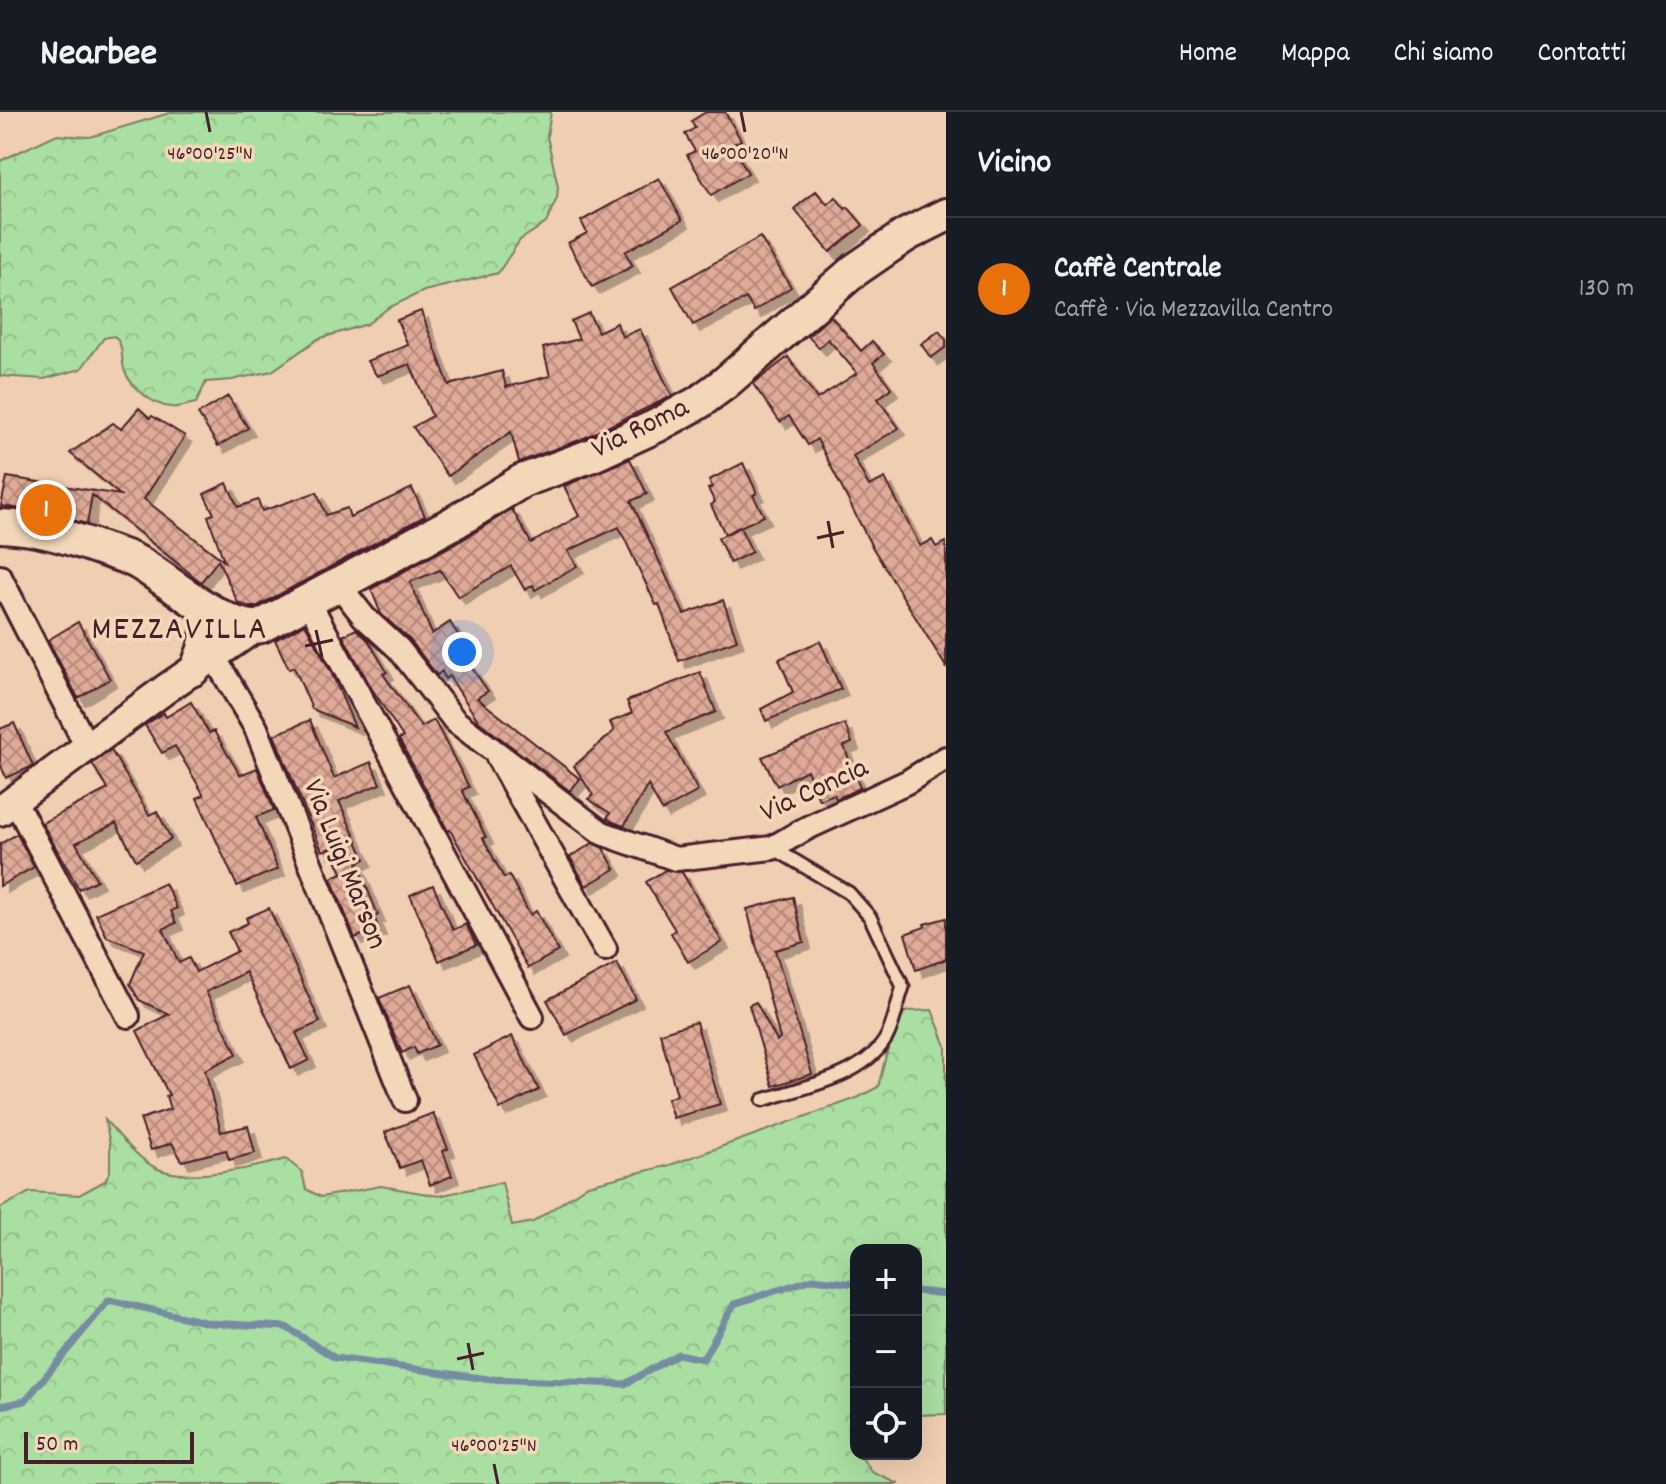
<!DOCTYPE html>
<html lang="it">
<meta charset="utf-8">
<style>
:root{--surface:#171b24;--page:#242831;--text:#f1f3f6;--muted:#9ea1a6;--line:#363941;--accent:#0f766e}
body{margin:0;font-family:Dekko,sans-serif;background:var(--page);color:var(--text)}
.controls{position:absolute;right:24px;bottom:24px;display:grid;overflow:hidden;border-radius:16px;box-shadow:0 8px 32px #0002}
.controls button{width:72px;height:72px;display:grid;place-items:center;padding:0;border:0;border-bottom:2px solid var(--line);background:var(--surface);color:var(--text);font:40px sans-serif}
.scale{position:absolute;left:24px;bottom:20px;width:170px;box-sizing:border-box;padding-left:8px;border:4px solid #4a1f2b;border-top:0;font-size:22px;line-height:28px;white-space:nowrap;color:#4a1f2b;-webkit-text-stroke:6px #f2d8b9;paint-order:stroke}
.you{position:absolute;left:462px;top:540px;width:28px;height:28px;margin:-20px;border:6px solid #fff;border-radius:50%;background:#1a73e8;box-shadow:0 0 0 12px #1a73e833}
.badge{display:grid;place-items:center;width:52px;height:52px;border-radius:50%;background:var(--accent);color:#fff;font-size:26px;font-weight:700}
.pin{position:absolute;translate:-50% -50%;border:4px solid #fff;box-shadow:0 2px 8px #0006}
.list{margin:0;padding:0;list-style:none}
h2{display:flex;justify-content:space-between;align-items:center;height:104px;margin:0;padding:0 32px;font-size:34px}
h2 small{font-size:26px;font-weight:400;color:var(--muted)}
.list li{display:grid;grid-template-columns:52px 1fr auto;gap:24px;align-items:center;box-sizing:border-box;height:144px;padding:0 32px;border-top:2px solid var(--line)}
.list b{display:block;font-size:30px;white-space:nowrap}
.list p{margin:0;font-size:26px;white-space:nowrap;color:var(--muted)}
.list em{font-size:26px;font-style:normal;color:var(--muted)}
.icon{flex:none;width:44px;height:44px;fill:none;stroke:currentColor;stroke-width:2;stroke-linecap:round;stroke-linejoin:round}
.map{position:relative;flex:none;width:946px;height:1372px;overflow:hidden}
header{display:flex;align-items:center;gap:48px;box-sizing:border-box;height:112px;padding:0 40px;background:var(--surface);border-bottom:2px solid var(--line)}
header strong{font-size:38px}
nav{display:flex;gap:44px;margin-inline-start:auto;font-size:28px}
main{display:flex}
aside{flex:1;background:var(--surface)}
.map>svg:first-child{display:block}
.forest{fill:url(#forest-crowns);stroke:#7a7f66;stroke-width:2}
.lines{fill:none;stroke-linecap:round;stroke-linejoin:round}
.stream{stroke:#748ca2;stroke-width:7}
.building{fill:url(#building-cross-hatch);stroke:#4a1f2b;stroke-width:2;filter:url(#shadow)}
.service-casing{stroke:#4a1f2b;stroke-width:17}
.minor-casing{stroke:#4a1f2b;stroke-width:28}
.tertiary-casing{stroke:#4a1f2b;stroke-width:34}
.secondary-casing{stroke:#4a1f2b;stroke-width:38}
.service{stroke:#f2d8b9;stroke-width:11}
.minor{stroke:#f2d8b9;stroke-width:22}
.tertiary{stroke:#f2d8b9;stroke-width:28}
.secondary{stroke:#f2d8b9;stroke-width:32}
.ticks{fill:none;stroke:#4a1f2b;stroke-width:3}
.labels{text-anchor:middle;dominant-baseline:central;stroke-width:7;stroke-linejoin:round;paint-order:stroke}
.street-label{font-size:30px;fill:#4a1f2b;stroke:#f2d8b9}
.quarter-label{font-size:34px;letter-spacing:2px;fill:#4a1f2b;stroke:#f2d8b9}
.ticks-label{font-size:20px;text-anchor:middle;fill:#4a1f2b;stroke:#f2d8b9;stroke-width:7;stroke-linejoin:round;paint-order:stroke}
</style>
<header>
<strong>Nearbee</strong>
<nav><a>Home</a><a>Mappa</a><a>Chi siamo</a><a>Contatti</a></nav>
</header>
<main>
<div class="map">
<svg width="946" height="1372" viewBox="0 0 946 1372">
<defs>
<pattern id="forest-crowns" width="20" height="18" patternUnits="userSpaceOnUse" patternTransform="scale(2)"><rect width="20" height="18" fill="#aadfa2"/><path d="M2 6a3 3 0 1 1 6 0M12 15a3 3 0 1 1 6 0" fill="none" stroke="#94bf8c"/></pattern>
<pattern id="building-cross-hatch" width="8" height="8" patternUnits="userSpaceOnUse" patternTransform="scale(2)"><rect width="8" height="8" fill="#dfaa97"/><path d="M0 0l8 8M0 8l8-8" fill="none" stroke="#b78a7b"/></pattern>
<filter id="shadow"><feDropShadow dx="7" dy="7" stdDeviation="0" flood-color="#0004"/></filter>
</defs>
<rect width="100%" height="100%" fill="#f0ceb2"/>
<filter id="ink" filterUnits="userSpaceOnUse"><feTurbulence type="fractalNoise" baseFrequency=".0125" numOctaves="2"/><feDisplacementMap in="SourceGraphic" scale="16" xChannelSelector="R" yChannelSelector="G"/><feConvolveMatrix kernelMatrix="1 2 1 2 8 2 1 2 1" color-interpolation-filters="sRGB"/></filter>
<g filter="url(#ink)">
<!-- forest -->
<g class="forest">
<path d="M173,0H551L547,24L558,75L557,86L546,111L520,128L498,161L424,179L388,196L367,212L318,227L272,259L232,268L206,270L196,291C188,292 177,297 170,295C153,293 132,276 125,260C120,248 125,233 114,224L104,226L81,257L44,267L0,264V49L55,23L90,25Z"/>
<path d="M932,898L946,934V1302L916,1303V1138H856V1304L851,1305C847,1319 845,1326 856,1336V1342H859L872,1360L899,1372H0V1096L30,1080L79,1083L105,1069L110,1059V1032L105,1008C118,1022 139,1048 156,1056C185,1071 255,1056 286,1047L302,1060L306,1077L321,1085L381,1074L439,1084L502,1070L512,1114L533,1110L588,1073L670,1053L857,986L878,975L896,905L908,899Z"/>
</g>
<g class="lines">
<!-- stream -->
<g class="stream">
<path d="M916,1179L946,1182"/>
<path d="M0,1294L25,1289L109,1188L209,1211L286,1215L335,1246L488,1267L625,1272L678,1242L703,1247L734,1192L813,1167L856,1172"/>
</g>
</g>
<!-- building -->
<g class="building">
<path d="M706,0H725L741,28L732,33L748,61L711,83L687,43L695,39L685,22L695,16L691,9Z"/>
<path d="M659,66L682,108L625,140L633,154L592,175L568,131L587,121L581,109Z"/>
<path d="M816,79L827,92L836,85L845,97L848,95L863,113L830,140L794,97Z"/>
<path d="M760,125L791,175L754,199L746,186L693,213L672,175Z"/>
<path d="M421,199L449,273L502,259L506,275L550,264L543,236L579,227L571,209L589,201L598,220L617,211L622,225L640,217L672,284L582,327L519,350L511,320L448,364L413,315L432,304L410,252L377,264L367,249L408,233L397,208Z"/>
<path d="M831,204L861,239L872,229L884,242L873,251L891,276L878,287L899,316L853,344L869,374L885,366L920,434L932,428L936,435L946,430V555L871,433L817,327L808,333L789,304L780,310L753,272L788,245L817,287L857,261L828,227L819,236L808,224Z"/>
<path d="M939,219L946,228V235L931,246L921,232Z"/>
<path d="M228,284L248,316L218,334L198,302Z"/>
<path d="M139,296L150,306L152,304L185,324L144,387L224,449L208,404L214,402L204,382L227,371L238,395L258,388L262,399L317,380L326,403L347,396L350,405L412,376L425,404L256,495H250L238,491L218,448L201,470L92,383L87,412L42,400L1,394L7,365L120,383L70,341L113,311L121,317Z"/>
<path d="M630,347L647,382L631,389L684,502L723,488L737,528L679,549L659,492L656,493L619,415L568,439L577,454L535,478L533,473L525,478L511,454L458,485L440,458L410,470L432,522L450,510L470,541L464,545L488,579L477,586L580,667L570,679L479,610L449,564L445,567L442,559L437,563L410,528L381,502L371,477L464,427L512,397L531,431L579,404L564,374Z"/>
<path d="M743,351L757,381L753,383L764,404L725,422L711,393L715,390L708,377L712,375L709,368Z"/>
<path d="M740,415L752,440L730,451L718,426Z"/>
<path d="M78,510L110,567L78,586L48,528Z"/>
<path d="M305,512L332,562L355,615L312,597L294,555L289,557L275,528Z"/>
<path d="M356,517L368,528L387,560L383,562L421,615L434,608L469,675L462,678L486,725L483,726L504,766L509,763L530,803L536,799L558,839L528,856L450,718L448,719L399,627L403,625L372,577L343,524Z"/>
<path d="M820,529L841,577L766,609L761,597L793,580L779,547Z"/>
<path d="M700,560L716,600L666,620L698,679L662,699L648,673L624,714L613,710L607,706L610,701L588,687L593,683L574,654L614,619L610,610L632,601L627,589Z"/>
<path d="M191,590L209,621L214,619L240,663L257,656L274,698L256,705L278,757L237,774L197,686L204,683L175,634L162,641L145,613L164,601L166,605Z"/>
<path d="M310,608L334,666L371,650L380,672L339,689L365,747L357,751L378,803L374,805L379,817L355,826L331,766L342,761L331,736L322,739L274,623Z"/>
<path d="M14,611L33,654L6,666L0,651V617Z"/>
<path d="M845,612L852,631L844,634L860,676L836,687L834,682L819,688L807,658L777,674L762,645Z"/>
<path d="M111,638L149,703L157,699L171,727L136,748L116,711L76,731L97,768L79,777L42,711L108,677L92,652Z"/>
<path d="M17,722L34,755L0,774V732Z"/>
<path d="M593,731L603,736L615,757L586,774L570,745Z"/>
<path d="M665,758L682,760L722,830L688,850L671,821L675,818L646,770Z"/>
<path d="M165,771L177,796L171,799L176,811L163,817L179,851L189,846L196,860L237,839L228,820L248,811L246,806L269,796L320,910L296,921L309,948L291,957L246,860L206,880L237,942L205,958L221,1020L248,1014L255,1041L229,1048L226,1038L182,1049L172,1031L151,1038L140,1007L170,997L166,984L169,983L137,919L169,902L139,888L130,872L144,839L107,825L96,802Z"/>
<path d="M433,773L453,818L466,812L476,833L439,849L410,783Z"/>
<path d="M793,785L804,830L775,838L812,962L773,974L749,893L756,890L777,929L780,927L747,797Z"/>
<path d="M946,806V847L916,858L905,822L925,815L924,812Z"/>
<path d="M617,851L636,887L566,923L547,888Z"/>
<path d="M410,873L437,933L417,942L414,935L402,941L379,886Z"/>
<path d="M696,910L720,992L673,1006L667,987L677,983L660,921Z"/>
<path d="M512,924L539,978L500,997L474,943Z"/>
<path d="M433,1001L448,1037L443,1039L452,1064L430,1073L421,1048L400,1056L385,1020Z"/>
</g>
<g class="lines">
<!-- service casing -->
<g class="service-casing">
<path id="service" d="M763,988C803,975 861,966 885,928C894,914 897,891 903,875L870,805L849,781L773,736"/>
</g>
<!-- minor casing -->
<g class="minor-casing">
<g id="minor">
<path d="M0,465L87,635"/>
<path d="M338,472L364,505L399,537L455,609L602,721L676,747L772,736L807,716L907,670L946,646"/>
<path d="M308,488L532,905"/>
<path d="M214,545L256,616L405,988"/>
<path d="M498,646L605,837"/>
<path d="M15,689L128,904"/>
</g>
</g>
<!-- tertiary casing -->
<g class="tertiary-casing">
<g id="tertiary">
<path d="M194,559L202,537L211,498"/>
<path d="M0,699L167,576L256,515"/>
</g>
</g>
<!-- secondary casing -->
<g class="secondary-casing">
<path id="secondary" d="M0,414C36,415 68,425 102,437C113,441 126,444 137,450C165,465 230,523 261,514L455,410L522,369L595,342L656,314L698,291L725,271L855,158L906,123L946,103"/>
</g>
<!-- service -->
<use href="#service" class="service"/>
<!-- minor -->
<use href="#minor" class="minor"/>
<!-- tertiary -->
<use href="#tertiary" class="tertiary"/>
<!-- secondary -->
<use href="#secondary" class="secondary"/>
</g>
</g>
<!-- ticks -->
<path class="ticks" d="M206,0L210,20M741,0L745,20M828,409L833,436M817,426L844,420M316,518L322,545M305,534L333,528M468,1231L473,1258M457,1247L484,1241M494,1352L498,1372"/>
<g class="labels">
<!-- street labels -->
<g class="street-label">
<text transform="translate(641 318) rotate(-26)">Via Roma</text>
<text transform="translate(815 680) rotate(-25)">Via Concia</text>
<text transform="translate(343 753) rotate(68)">Via Luigi Marson</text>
</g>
<!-- quarter labels -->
<g class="quarter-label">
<text x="180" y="519">MEZZAVILLA</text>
</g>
</g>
<g class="ticks-label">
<text x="210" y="47">46°00'25"N</text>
<text x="745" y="47">46°00'20"N</text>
<text x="494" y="1339">46°00'25"N</text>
</g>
</svg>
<div class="controls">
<button>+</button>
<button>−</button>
<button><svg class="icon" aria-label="locate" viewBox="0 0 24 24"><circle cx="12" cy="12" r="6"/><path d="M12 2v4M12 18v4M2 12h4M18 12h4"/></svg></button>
</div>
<div class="scale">50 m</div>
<div class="you"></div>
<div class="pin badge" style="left:46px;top:398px;background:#e8710a">1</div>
</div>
<aside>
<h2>Vicino<small></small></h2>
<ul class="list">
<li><span class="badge" style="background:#e8710a">1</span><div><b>Caffè Centrale</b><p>Caffè · Via Mezzavilla Centro</p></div><em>130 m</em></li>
</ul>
</aside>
</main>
